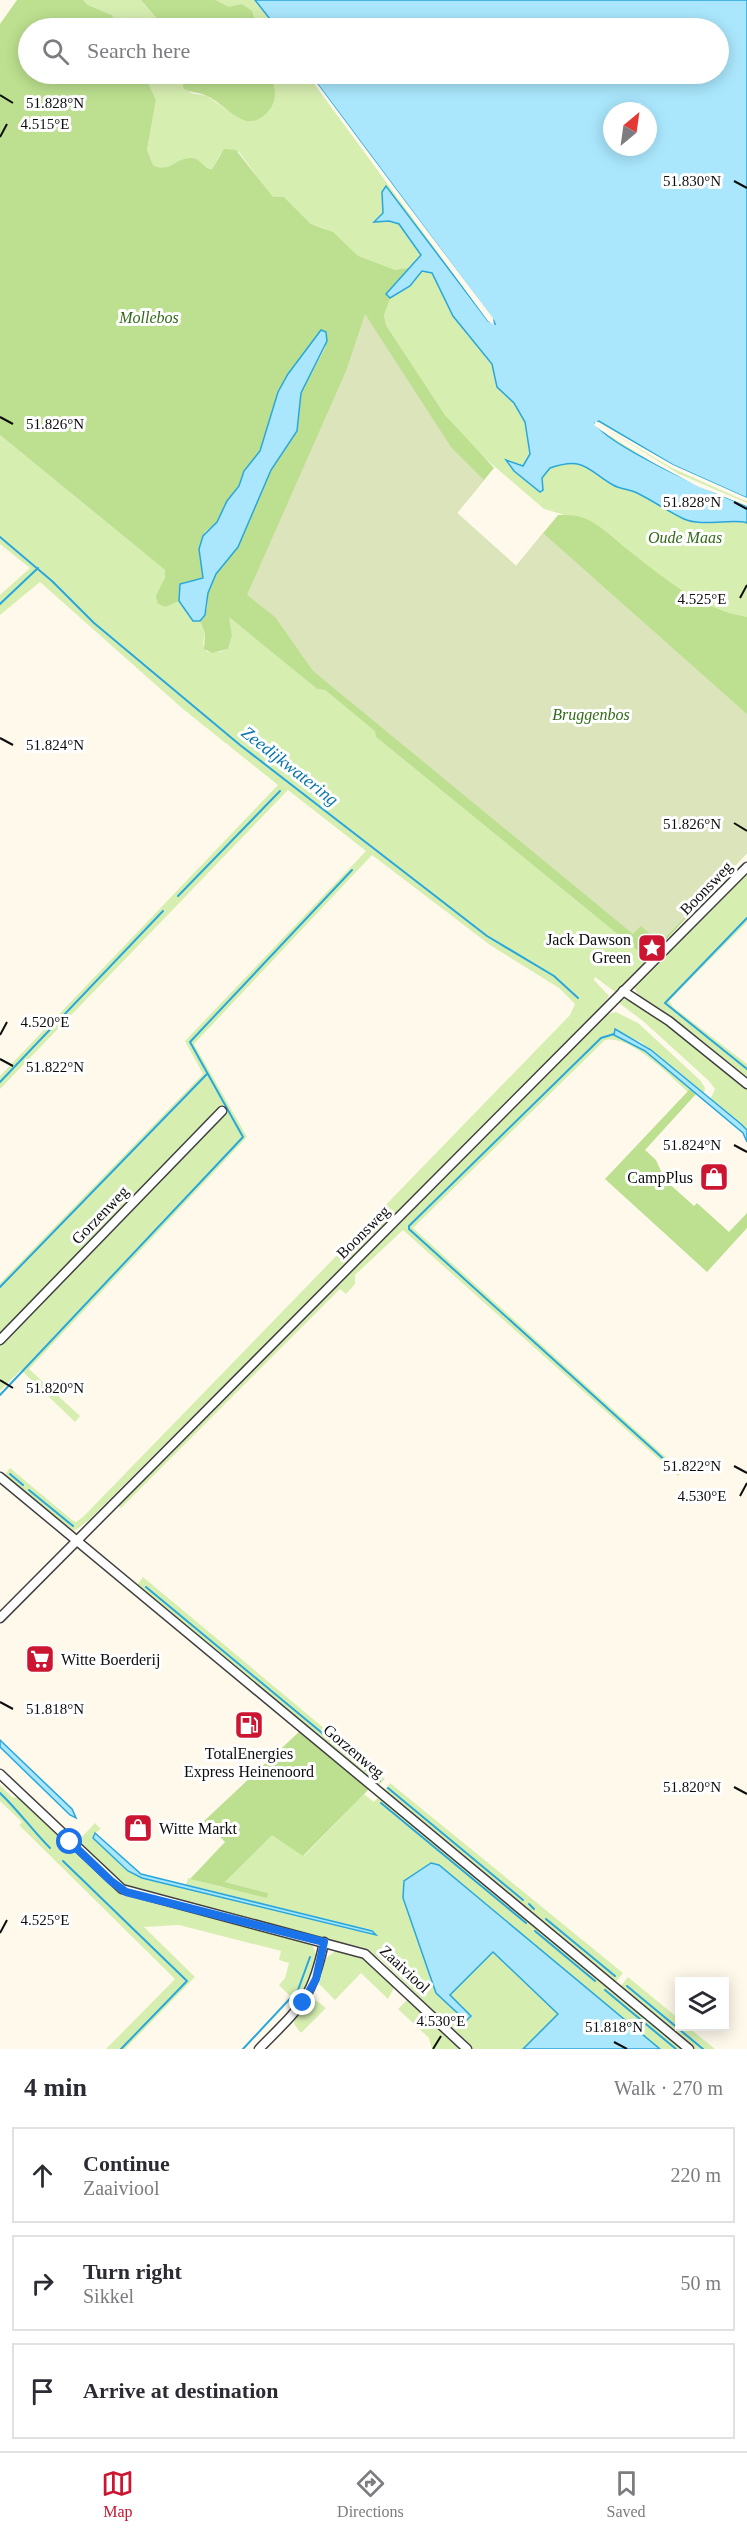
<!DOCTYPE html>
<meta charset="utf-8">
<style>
:root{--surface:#fff;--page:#f2f2f3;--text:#2b2b33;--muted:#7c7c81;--line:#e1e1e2;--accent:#cc1631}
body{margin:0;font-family:"Times New Roman",serif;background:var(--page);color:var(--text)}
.controls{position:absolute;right:18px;bottom:18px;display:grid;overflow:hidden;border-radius:0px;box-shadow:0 3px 15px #0003}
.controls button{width:54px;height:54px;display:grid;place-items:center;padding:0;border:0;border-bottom:2px solid var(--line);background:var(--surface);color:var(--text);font:30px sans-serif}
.compass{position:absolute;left:603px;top:102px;width:54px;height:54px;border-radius:50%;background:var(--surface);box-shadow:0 3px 15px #0003;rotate:29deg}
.stop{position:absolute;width:18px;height:18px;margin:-14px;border:4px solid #1a73e8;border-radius:50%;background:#fff}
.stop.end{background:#1a73e8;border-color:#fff;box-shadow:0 2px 6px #0008}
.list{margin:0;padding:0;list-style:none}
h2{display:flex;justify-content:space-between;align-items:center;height:78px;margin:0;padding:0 24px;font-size:26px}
h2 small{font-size:20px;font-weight:400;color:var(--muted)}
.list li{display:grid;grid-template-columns:39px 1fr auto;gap:18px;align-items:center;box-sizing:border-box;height:96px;margin:0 12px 12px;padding:0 12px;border:2px solid var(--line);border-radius:0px}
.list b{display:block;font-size:22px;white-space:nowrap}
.list p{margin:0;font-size:20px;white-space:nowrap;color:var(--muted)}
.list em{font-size:20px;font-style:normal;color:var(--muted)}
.icon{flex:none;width:33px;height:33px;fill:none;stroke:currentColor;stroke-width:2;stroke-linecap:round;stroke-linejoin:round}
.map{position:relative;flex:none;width:747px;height:2049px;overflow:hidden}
.search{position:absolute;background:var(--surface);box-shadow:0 3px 15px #0003;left:18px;right:18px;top:18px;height:66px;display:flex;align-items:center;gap:15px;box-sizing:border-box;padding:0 21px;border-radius:33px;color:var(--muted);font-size:22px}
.sheet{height:402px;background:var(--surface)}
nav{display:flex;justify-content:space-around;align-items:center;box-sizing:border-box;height:84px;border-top:2px solid var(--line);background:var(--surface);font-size:16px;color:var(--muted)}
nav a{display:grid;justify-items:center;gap:3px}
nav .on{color:var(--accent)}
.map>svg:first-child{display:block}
.green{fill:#d7eeb1}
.forest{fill:#bce08f}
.cemetery{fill:#dbe4bb}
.water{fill:#aae7fd;stroke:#29a7dc;stroke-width:1.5;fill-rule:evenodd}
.pier{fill:#fff9ec}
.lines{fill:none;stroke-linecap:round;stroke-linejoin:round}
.stream{stroke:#29a7dc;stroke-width:2}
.minor-casing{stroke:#404040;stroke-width:11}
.minor{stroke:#fff;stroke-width:8}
.route{stroke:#1a73e8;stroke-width:8}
.ticks{fill:none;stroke:#0d0d0d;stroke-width:2}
.labels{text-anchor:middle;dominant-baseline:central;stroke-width:6;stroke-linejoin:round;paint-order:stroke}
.park-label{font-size:16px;font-style:italic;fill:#316b16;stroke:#fff}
.street-label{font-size:16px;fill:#0d0d0d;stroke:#fff}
.poi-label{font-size:16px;fill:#0d0d0d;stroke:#fff;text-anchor:end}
.water-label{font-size:18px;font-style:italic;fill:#0875ac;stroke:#fff}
.ticks-label{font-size:15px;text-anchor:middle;fill:#0d0d0d;stroke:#fff;stroke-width:6;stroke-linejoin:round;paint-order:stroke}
</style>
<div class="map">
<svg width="747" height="2049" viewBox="0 0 747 2049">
<rect width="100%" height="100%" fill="#fff9ec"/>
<!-- green -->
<g class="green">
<path d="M83,0H141L165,28H118L112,15L88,5Z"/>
<path d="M160,0H258L280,28H180Z"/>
<path d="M144,74H179L181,84L191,93L207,96L240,119L213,74H313L747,496V668L568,516L544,509L473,448L445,415L386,325L384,315L326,229L311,224L284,197L273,198L239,152L221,153L212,169L184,160L162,169L153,165L147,150L156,100Z"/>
<path d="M0,435L165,570C167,581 156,587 159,604L166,607L179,601L196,622L200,621L205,633L203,644L207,652H219L228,649L232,636L228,616L317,689L325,690L376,731V737L648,959L615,992L595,977L594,980L609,996L600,1010L88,1521L74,1531L7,1478L6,1473L10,1468L72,1520L76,1522L83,1517L570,1015L575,1004L559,988L490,945L372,855L194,1044L247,1137L29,1369L80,1416L75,1422L21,1370L0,1391V1283L203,1074L185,1041L366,851L288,790L0,1089V1076L278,785L183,709L40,582L0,615V595L30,568L0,544Z"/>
<path d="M747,873V922L669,1001L673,1007L747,1064V1081L639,997L634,987Z"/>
<path d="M622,999C648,1002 725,1069 747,1088V1130L710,1100L715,1089L709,1081L643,1021L619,1003Z"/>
<path d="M616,1012L638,1023L700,1080L705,1088L704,1094L641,1042L614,1030V1035L645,1051L690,1089L688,1092C670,1076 630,1034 605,1040L413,1228L682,1472L678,1476L403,1230L355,1275V1284L346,1294L340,1289L121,1508L117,1505L608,1014Z"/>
<path d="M143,1577L385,1779L378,1786L137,1585Z"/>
<path d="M390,1783L623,1973L615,1983L384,1791Z"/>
<path d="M0,1785L12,1797L18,1798L120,1894L311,1944C325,1961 308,1984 299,1999H293L279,1985L285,1978L289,1963L279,1960L281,1951L179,1925L144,1927L195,1977L125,2049H106L175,1979L19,1825L22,1822L0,1801Z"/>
<path d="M364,1794L374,1802L379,1796L684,2049H660L435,1863L420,1869L403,1898L436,1993L466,2021L450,1995L493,1952L558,2014L523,2049H473L380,1959L361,1947L134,1890L123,1885L81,1845V1838L95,1823L101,1829L93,1834V1838L128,1871L142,1878L376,1935L372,1931L186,1885L188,1878L221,1887L267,1893L225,1882L272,1834L304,1856Z"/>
<path d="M337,1950L368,1961L395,1986L388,1999L361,1973L335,2000L319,1984L326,1958Z"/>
<path d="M628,1977L679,2019L680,2026L688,2027L715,2049H695L620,1987Z"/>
<path d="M408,1999L460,2049H432L429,2038L398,2009Z"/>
<path d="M310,2001H317L326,2008L301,2033L294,2024L295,2017Z"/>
</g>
<!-- forest -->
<g class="forest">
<path d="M17,0H83L88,5L112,15L118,28H28V74H144L156,100L147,150L153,165C168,174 176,158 191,158C201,158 203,169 212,169L224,149L236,150L273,197H284L311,224L333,232L358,256L395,270L409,268L387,294L390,298L384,315L386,325L445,415L494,468L457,513L516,566L558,515C566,515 574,515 581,517C597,522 611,536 623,546C660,575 700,610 747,617V853L648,959L376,737L375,731L325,690L317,689L229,617L232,636L228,649L212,653L204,649L205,633L200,621L207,609L208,593L216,574L238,547L271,470L295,434L301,393L325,348L327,334L325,331L307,348L288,374L275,402L264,445L242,476L239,486L217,522L205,532L200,557L203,578L179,587V601L166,607L158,604L156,596L165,577V570L0,435V24Z"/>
<path d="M141,0H215L229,7L242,4L252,11L257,28H165Z"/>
<path d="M179,74H270C275,86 278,98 270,109C246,139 228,105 207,96C199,92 192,93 184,89Z"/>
<path d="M690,1089L696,1094L645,1150L656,1160L665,1180L694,1206L697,1203L729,1232L747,1213V1228L707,1272L605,1179Z"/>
<path d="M301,1730L370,1788L303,1856L272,1835L225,1882L268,1893L267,1898L190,1879L225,1842L204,1821Z"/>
</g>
<!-- cemetery -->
<path class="cemetery" d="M365,314L451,447L484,480L457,513L516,566L543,533L747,714V853L660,943L641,926L633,934L313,671L275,617L247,595L346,371Z"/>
<!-- water -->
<g class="water">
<path d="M255,0H747V498L673,465L599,421L595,423C607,446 719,495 747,506V523C736,518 701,527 684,519C667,511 652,500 635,492C628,489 620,489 613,485C587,470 585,456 550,468L542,478L543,490L540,492L514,471L506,460L523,466L530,454L525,422L514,403L497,387L492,364L453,316L432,273L422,271L410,286L390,298L386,294L421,255L399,224L389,221L374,222L383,213L382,192L386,186L488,321L495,324L494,321L310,74H718V28H277ZM612,111H648V147H612Z"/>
<path d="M321,330L326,332L327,341L301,393L297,431L271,470L238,547L216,574L208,593L205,615L200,621H193L179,601L180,584L203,578L199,549L203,536L217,522L227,501L239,486L244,471L260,451L278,392L288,374Z"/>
<path d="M615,1029L651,1050L741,1124L747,1130V1142L743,1133L645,1051L614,1035Z"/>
<path d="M0,1740L72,1809L76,1818L70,1815L0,1747Z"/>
<path d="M95,1833L141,1874L372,1931L376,1935L142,1878L128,1871L93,1838Z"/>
<path d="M431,1863L439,1865L660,2049H523L558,2014L493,1952L450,1995L471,2016L466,2021L436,1993L403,1898L404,1881Z"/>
</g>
<!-- pier -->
<g class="pier">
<path d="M307,74H310L398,192L493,318L494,325L488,321Z"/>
<path d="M596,421L673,465L747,498V501L741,499L672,468L598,424L679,474L747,503V506L697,486L652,462L602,431L594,425Z"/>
</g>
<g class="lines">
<!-- stream -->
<g class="stream">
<path d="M0,537L52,581L94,623L240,745L487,936L554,976L578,998"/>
<path d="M0,604L38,568"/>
<path d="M178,896L280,791"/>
<path d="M747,918L665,1003L747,1069"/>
<path d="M614,1034L601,1038L409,1226V1229L678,1472"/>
<path d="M0,1082L163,911"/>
<path d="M0,1287L207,1074"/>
<path d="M0,1395L243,1137L190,1042L352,870"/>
<path d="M10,1474L23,1485"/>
<path d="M29,1490L73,1526"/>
<path d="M146,1587L380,1781"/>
<path d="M388,1788L523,1900"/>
<path d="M0,1793C19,1811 32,1830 50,1848"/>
<path d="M381,1803L526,1923"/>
<path d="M63,1861L187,1981L121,2049"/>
<path d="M529,1904L534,1909"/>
<path d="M546,1919L615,1976"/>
<path d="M535,1931L595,1981"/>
<path d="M627,1986L703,2049"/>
<path d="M605,1990L676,2049"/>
<path d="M243,2049L298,1990L310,1957"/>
</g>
<!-- minor casing -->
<g class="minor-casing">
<g id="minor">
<path d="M623,991L669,1021L747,1084"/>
<path d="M0,1340L222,1111"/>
<path d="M0,1477L689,2049"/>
<path d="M0,1618L747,867"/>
<path d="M0,1774L122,1889L365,1954L467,2049"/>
<path d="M259,2049C299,2008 312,2001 324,1942"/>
</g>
</g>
<!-- minor -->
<use href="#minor" class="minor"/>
</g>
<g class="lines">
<!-- route -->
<path class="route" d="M70,1842L111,1881L126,1892L324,1942L316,1979L303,2003"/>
</g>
<!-- ticks -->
<path class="ticks" d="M0,95L13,103M0,137L7,124M734,181L747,188M0,417L13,424M734,502L747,509M740,598L747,585M0,738L13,745M734,823L747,831M0,1035L7,1022M0,1059L13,1066M734,1145L747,1152M0,1380L13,1388M734,1466L747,1473M740,1496L747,1483M0,1702L13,1709M734,1787L747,1794M0,1933L7,1920M614,2042L627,2049M433,2049L441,2036"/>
<!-- icons -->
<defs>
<g id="sight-square" transform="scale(1.5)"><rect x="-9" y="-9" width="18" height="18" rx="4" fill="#cc1631" stroke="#fff"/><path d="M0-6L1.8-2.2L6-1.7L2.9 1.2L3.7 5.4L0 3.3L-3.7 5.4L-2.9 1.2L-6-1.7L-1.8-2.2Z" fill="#fff"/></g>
<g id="shop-square" transform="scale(1.5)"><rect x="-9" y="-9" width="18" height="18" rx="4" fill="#cc1631" stroke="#fff"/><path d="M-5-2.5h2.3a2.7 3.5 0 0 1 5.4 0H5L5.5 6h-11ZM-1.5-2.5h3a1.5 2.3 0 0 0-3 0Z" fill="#fff"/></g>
<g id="supermarket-square" transform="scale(1.5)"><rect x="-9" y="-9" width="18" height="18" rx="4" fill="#cc1631" stroke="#fff"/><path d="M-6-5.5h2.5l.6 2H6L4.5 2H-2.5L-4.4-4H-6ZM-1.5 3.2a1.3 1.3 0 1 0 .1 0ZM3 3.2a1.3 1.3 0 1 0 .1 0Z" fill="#fff"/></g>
<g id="fuel-square" transform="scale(1.5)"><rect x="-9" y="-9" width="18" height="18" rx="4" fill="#cc1631" stroke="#fff"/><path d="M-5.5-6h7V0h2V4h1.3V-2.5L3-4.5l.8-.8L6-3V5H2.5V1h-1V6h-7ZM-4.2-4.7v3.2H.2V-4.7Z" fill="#fff"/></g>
</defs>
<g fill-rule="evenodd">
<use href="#sight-square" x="652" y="948"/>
<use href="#shop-square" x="714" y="1177"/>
<use href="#supermarket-square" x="40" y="1659"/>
<use href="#fuel-square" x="249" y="1725"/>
<use href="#shop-square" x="138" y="1828"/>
</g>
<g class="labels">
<!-- park labels -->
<g class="park-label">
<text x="149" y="317">Mollebos</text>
<text x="685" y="537">Oude Maas</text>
<text x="591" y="714">Bruggenbos</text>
</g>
<!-- street labels -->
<g class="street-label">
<text transform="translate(706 888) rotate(-46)">Boonsweg</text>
<text transform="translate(100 1215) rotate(-46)">Gorzenweg</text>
<text transform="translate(363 1232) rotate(-45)">Boonsweg</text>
<text transform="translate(354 1751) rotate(40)">Gorzenweg</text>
<text transform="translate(405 1969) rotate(43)">Zaaiviool</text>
</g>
<!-- poi labels -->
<g class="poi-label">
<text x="631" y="939">Jack Dawson<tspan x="631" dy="18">Green</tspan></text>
<text x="693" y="1177">CampPlus</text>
<text x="61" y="1659" text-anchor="start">Witte Boerderij</text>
<text x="249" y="1753" text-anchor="middle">TotalEnergies<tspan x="249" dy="18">Express Heinenoord</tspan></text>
<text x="159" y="1828" text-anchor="start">Witte Markt</text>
</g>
<!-- water labels -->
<g class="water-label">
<text transform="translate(290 766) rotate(38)">Zeedijkwatering</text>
</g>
</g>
<g class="ticks-label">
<text x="55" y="108">51.828°N</text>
<text x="45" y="129">4.515°E</text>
<text x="692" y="186">51.830°N</text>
<text x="55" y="429">51.826°N</text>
<text x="692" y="507">51.828°N</text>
<text x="702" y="604">4.525°E</text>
<text x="55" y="750">51.824°N</text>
<text x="692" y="829">51.826°N</text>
<text x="45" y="1027">4.520°E</text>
<text x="55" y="1072">51.822°N</text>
<text x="692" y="1150">51.824°N</text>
<text x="55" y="1393">51.820°N</text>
<text x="692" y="1471">51.822°N</text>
<text x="702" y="1501">4.530°E</text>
<text x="55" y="1714">51.818°N</text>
<text x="692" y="1792">51.820°N</text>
<text x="45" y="1925">4.525°E</text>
<text x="441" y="2026">4.530°E</text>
<text x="614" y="2032">51.818°N</text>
</g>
</svg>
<div class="controls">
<button><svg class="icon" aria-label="layers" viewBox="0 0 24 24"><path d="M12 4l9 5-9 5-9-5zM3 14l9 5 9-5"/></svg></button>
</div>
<svg class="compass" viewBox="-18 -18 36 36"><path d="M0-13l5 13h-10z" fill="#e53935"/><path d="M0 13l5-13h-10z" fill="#7c7c81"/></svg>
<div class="stop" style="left:70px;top:1842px"></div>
<div class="stop end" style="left:303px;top:2003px"></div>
<div class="search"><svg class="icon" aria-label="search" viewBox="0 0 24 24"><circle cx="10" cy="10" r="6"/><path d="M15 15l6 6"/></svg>Search here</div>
</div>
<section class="sheet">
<h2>4 min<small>Walk · 270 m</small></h2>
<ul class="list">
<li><svg class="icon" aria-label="ahead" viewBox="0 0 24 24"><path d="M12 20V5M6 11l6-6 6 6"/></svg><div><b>Continue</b><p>Zaaiviool</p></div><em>220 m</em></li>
<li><svg class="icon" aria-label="right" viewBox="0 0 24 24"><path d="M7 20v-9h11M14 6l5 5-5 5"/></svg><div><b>Turn right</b><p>Sikkel</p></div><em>50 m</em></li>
<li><svg class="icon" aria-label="arrive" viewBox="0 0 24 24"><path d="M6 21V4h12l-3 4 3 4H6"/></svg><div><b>Arrive at destination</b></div></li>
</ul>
</section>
<nav>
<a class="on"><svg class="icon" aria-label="map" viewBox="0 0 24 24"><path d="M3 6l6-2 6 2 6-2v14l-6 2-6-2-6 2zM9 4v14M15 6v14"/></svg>Map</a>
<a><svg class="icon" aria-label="directions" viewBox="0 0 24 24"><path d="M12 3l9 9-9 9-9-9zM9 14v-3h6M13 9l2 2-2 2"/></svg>Directions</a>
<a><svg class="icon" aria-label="saved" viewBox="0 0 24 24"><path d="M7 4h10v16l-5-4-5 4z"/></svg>Saved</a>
</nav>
